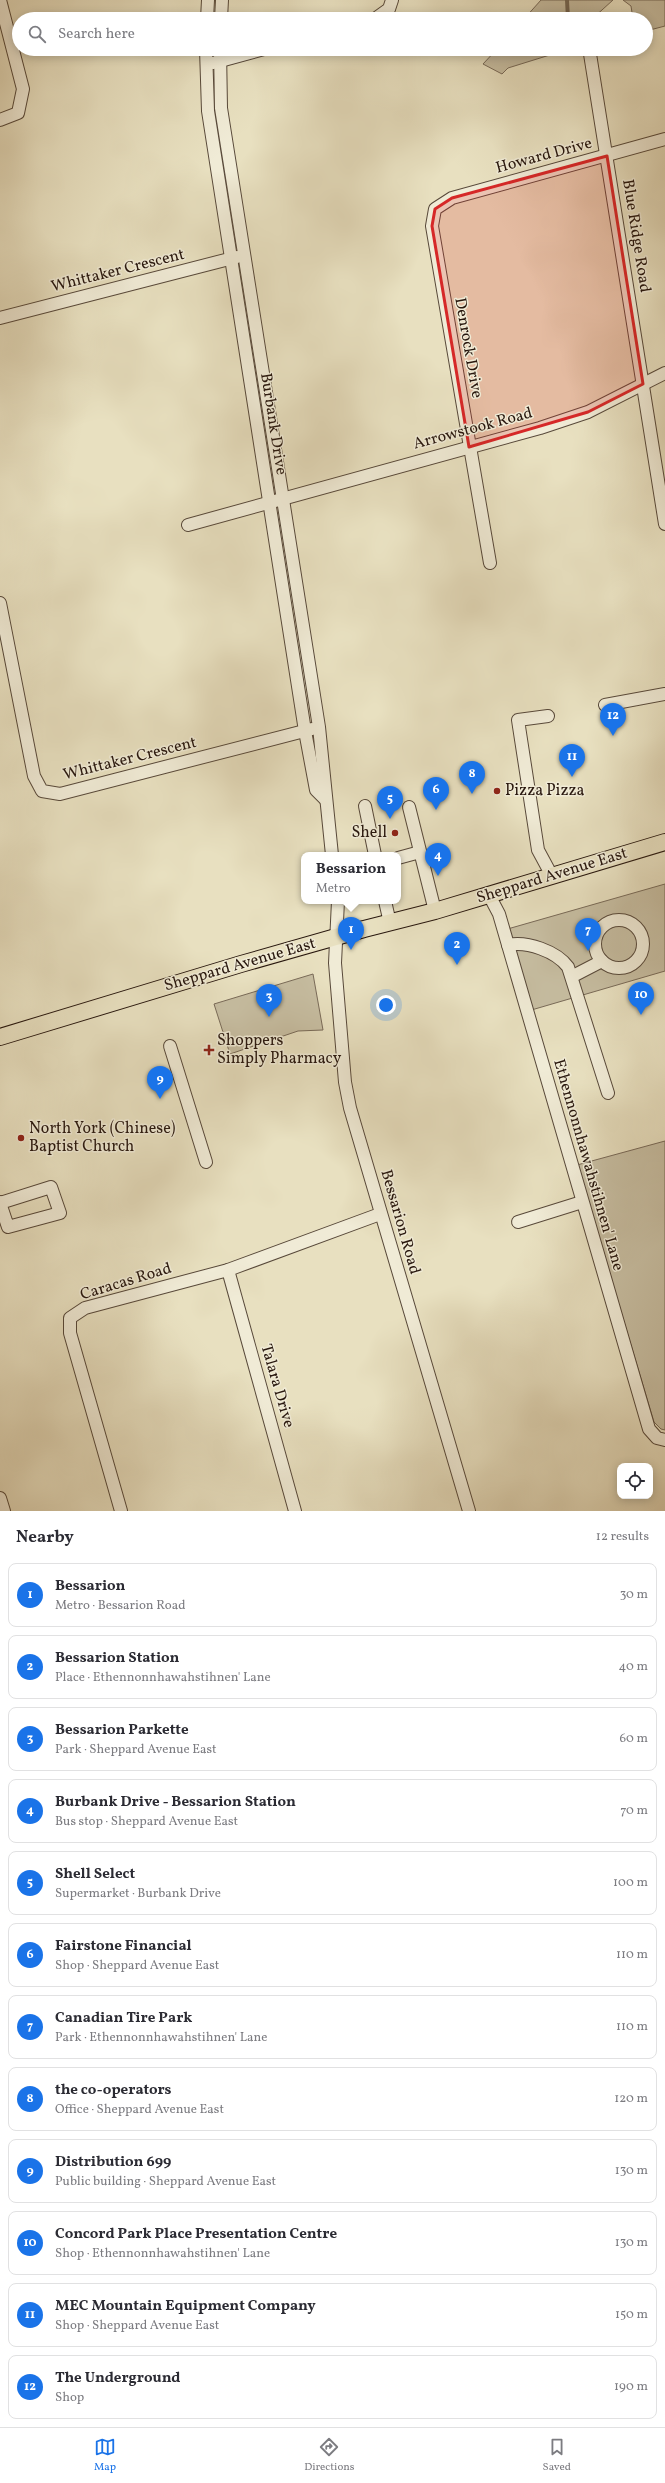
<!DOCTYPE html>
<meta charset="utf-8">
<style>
:root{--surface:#fff;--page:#f2f2f3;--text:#2b2b33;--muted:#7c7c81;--line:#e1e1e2;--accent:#1a73e8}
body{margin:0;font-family:Vollkorn,serif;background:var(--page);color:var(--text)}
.controls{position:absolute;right:12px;bottom:12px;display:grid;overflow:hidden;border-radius:8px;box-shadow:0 2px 10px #0003}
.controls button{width:36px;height:36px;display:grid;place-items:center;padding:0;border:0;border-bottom:1px solid var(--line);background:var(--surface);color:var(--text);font:20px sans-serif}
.you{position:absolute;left:386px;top:1005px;width:14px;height:14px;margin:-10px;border:3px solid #fff;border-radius:50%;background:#1a73e8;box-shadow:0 0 0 6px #1a73e833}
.badge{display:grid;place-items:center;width:26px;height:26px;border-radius:50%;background:var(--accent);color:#fff;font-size:13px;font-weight:700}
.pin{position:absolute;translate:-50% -33px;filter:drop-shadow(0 1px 2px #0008)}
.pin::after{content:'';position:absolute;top:21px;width:14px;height:12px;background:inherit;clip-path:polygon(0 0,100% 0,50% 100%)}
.popup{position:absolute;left:301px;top:852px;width:100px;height:52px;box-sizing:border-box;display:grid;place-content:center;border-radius:8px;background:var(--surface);filter:drop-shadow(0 1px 3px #0005);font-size:13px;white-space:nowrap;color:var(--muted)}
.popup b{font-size:15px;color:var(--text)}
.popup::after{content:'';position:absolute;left:50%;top:100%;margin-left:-8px;border:8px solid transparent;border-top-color:var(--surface)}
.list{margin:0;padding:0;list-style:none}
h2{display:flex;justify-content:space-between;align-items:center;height:52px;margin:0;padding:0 16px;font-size:17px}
h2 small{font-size:13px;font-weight:400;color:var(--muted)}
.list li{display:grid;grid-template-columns:26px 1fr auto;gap:12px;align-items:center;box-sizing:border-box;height:64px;margin:0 8px 8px;padding:0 8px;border:1px solid var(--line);border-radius:8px}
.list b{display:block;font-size:15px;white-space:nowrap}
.list p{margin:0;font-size:13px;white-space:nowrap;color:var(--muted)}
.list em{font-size:13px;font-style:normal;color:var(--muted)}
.icon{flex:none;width:22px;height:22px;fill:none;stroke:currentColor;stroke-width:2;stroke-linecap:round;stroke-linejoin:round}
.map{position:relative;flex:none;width:665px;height:1511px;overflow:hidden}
.search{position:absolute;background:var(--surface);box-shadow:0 2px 10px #0003;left:12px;right:12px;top:12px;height:44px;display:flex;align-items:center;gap:10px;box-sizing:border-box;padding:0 14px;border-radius:22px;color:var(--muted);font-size:15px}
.sheet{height:916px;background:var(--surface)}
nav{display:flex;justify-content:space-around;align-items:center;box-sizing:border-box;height:56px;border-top:1px solid var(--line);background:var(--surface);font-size:11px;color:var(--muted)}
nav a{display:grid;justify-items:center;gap:2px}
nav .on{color:var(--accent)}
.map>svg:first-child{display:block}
.green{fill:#c7bea2;stroke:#786a58}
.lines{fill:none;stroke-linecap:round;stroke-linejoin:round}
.stream{stroke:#746754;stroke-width:4}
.minor-casing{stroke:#58493a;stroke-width:14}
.major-casing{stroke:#28170e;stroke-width:18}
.minor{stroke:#f0ebd6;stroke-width:12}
.major{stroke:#e8e0c0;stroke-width:16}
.marked{fill:#d62828;fill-opacity:0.2;stroke:#d62828;stroke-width:3;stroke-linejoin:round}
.poi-dot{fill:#8f2418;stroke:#f0ebd6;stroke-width:1.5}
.labels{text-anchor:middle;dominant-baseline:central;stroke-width:3;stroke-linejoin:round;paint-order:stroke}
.street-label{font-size:16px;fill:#28170e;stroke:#f0ebd6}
.poi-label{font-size:16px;fill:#28170e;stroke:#f0ebd6;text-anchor:start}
</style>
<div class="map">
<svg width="665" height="1511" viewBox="0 0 665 1511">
<rect width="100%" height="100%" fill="#e8e0c0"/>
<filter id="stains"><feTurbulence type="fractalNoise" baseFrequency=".005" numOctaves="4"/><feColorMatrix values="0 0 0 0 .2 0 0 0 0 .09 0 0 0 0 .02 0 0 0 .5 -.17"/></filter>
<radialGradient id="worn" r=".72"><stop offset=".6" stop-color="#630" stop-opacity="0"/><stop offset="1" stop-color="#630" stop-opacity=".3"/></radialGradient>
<!-- green -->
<g class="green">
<path d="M541,0H613L592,19H524Z"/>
<path d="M623,0H665V26L646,31V19H633L631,6Z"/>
<path d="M497,49H569L508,68L502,74L483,64Z"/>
<path d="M665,884V971L528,1011L504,930Z"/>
<path d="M313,974L323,1030L298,1031L230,1054L214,1004Z"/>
<path d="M665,1141V1430L661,1429L654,1422L577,1165Z"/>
</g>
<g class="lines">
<!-- stream -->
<path class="stream" d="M567,0L568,19"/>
<!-- minor casing -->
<g class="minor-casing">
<g id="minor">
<path d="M207,19L208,0"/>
<path d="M221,19L222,0"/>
<path d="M375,19L389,9L392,0"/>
<path d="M206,49L208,111L305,731L316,790L325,799"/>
<path d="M220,49L221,108L319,727L332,855"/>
<path d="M592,49L590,54L665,524"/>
<path d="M213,63L264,49"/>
<path d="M0,120L18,113L23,89L0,0"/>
<path d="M0,318L237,257"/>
<path d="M188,525L540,428L588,412L665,373"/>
<path d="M490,563L432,226L435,209L452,198L665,139"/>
<path d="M0,603L34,776L42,791L60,794L312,729"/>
<path d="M605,705L665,694"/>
<path d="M548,716L518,720L538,850L552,876"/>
<path d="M365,806L375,855"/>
<path d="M409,807L435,911"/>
<path d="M398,858L420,852"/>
<path d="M489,895L499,914L649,1429L657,1438L665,1440"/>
<path d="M338,901L335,963L345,1082L350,1108L469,1511"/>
<path d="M385,901L390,923"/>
<circle cx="619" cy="944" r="24"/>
<path d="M508,945C527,941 556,951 568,967L608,1093"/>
<path d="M573,976L602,961"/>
<path d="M170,1046L206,1162"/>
<path d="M0,1202V1203L8,1227L60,1213L51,1187L0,1203"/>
<path d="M518,1222L582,1202"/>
<path d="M228,1270L295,1511"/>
<path d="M0,1498L4,1511"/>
<path d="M121,1511L70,1333V1318L85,1308L228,1270L380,1214"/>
</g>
</g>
<!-- major casing -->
<g class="major-casing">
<path id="major" d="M0,1037L241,964L364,929L435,911L665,842"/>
</g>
<!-- minor -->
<use href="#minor" class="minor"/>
<!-- major -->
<use href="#major" class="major"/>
</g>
<!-- marked area -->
<path class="marked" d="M607,156L643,384L588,412L469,447L432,226L435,209L452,198Z"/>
<!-- markers -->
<g class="poi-dot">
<circle cx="497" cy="791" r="4"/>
<circle cx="395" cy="833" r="4"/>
<path d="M207 1044h4v4h4v4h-4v4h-4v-4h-4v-4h4z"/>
<circle cx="21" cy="1138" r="4"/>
</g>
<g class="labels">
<!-- street labels -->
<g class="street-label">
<text transform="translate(544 156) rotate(-15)">Howard Drive</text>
<text transform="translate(636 236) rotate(81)">Blue Ridge Road</text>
<text transform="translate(118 271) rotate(-14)">Whittaker Crescent</text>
<text transform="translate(468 348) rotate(80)">Denrock Drive</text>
<text transform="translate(273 424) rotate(81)">Burbank Drive</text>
<text transform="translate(473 429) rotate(-15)">Arrowstook Road</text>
<text transform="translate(130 759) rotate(-14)">Whittaker Crescent</text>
<text transform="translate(552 876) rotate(-17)">Sheppard Avenue East</text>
<text transform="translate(240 965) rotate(-16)">Sheppard Avenue East</text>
<text transform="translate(588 1165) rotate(74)">Ethennonnhawahstihnen' Lane</text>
<text transform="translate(400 1222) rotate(74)">Bessarion Road</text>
<text transform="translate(126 1282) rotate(-17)">Caracas Road</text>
<text transform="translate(277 1386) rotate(74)">Talara Drive</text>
</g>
<!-- poi labels -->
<g class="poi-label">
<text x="505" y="791">Pizza Pizza</text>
<text x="387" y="833" text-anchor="end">Shell</text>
<text x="217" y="1041">Shoppers<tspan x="217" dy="18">Simply Pharmacy</tspan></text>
<text x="29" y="1129">North York (Chinese)<tspan x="29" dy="18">Baptist Church</tspan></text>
</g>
</g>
<rect width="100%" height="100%" filter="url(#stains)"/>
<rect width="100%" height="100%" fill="url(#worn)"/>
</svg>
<div class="controls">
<button><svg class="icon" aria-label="locate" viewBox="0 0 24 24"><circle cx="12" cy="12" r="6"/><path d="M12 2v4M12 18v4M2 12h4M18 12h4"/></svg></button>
</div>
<div class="you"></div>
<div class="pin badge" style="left:351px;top:950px">1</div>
<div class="popup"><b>Bessarion</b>Metro</div>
<div class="pin badge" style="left:457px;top:965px">2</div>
<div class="pin badge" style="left:269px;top:1017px">3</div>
<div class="pin badge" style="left:438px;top:876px">4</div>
<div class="pin badge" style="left:390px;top:819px">5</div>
<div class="pin badge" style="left:436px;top:810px">6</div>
<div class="pin badge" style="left:588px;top:951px">7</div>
<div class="pin badge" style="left:472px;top:794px">8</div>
<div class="pin badge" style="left:160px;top:1099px">9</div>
<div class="pin badge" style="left:641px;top:1015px">10</div>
<div class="pin badge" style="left:572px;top:777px">11</div>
<div class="pin badge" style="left:613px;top:736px">12</div>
<div class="search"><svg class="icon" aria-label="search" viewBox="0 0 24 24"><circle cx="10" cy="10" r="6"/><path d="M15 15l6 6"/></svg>Search here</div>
</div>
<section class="sheet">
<h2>Nearby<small>12 results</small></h2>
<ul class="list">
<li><span class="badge">1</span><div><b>Bessarion</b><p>Metro · Bessarion Road</p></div><em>30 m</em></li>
<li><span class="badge">2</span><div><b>Bessarion Station</b><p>Place · Ethennonnhawahstihnen' Lane</p></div><em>40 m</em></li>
<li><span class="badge">3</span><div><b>Bessarion Parkette</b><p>Park · Sheppard Avenue East</p></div><em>60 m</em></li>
<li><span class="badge">4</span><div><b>Burbank Drive - Bessarion Station</b><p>Bus stop · Sheppard Avenue East</p></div><em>70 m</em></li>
<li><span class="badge">5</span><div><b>Shell Select</b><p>Supermarket · Burbank Drive</p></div><em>100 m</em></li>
<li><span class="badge">6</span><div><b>Fairstone Financial</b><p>Shop · Sheppard Avenue East</p></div><em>110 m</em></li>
<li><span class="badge">7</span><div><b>Canadian Tire Park</b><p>Park · Ethennonnhawahstihnen' Lane</p></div><em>110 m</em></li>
<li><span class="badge">8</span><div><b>the co-operators</b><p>Office · Sheppard Avenue East</p></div><em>120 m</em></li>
<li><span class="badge">9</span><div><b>Distribution 699</b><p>Public building · Sheppard Avenue East</p></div><em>130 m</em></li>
<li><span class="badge">10</span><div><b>Concord Park Place Presentation Centre</b><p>Shop · Ethennonnhawahstihnen' Lane</p></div><em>130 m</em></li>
<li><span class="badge">11</span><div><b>MEC Mountain Equipment Company</b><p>Shop · Sheppard Avenue East</p></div><em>150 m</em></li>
<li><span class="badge">12</span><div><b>The Underground</b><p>Shop</p></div><em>190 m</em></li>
</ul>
</section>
<nav>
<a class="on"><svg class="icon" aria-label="map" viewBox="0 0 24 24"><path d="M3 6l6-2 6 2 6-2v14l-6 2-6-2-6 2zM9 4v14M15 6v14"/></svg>Map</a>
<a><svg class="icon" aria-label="directions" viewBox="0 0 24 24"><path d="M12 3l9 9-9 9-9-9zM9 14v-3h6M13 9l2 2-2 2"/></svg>Directions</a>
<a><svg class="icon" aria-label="saved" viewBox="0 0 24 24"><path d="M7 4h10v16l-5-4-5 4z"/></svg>Saved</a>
</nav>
